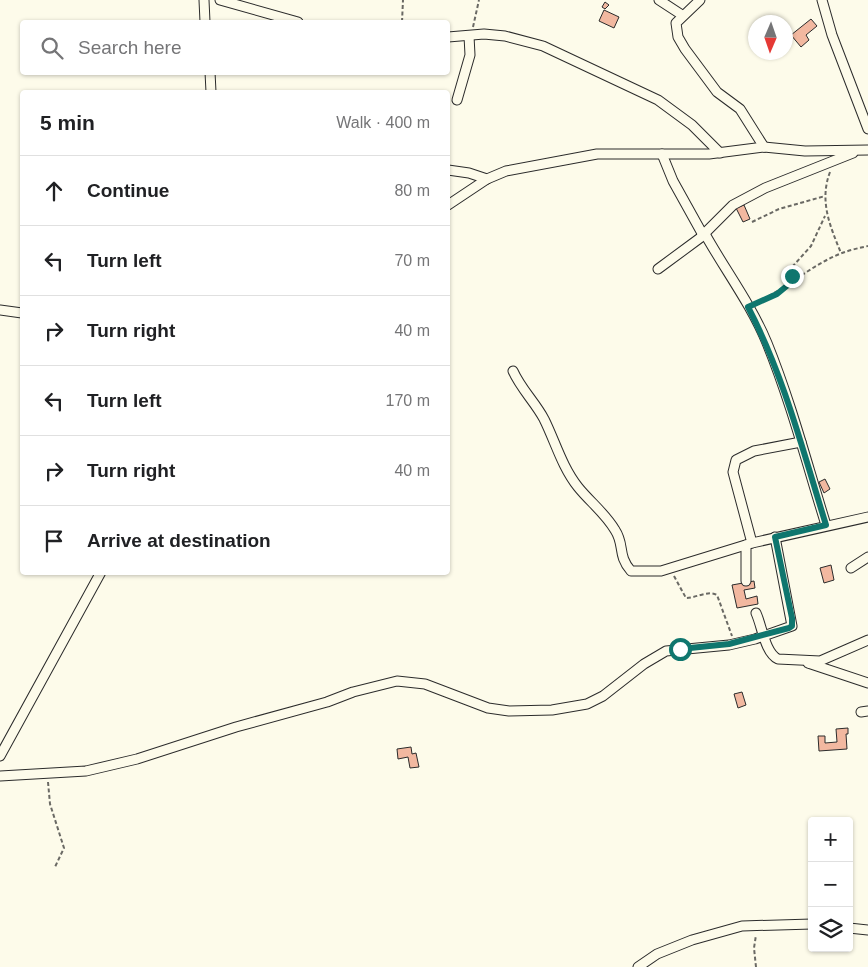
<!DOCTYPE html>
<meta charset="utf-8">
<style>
:root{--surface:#fff;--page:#f6f6f6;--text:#202124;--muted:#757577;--line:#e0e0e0}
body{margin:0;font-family:Arial,sans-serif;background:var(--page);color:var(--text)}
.controls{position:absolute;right:15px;bottom:15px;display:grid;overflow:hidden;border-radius:5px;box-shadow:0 1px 4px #0004}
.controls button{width:45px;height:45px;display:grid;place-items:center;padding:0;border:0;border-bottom:1px solid var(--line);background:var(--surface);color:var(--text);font:25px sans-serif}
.compass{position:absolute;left:748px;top:15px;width:45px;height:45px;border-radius:50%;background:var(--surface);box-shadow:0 1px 4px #0004;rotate:182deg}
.stop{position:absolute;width:15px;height:15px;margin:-11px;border:4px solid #0f766e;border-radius:50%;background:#fff}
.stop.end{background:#0f766e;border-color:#fff;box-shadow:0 1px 5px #0008}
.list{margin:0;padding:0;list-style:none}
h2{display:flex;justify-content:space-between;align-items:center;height:65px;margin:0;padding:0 20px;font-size:21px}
h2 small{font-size:16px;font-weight:400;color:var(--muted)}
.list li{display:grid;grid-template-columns:32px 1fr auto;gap:15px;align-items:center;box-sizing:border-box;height:70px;padding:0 20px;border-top:1px solid var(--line)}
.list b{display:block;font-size:19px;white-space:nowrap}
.list em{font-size:16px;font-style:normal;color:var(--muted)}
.icon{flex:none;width:28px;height:28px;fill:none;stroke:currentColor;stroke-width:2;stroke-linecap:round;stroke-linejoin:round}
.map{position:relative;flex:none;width:868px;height:967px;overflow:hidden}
.search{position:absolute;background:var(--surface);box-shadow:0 1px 4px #0004;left:20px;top:20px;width:430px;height:55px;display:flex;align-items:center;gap:12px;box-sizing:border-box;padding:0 18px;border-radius:5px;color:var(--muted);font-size:19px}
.panel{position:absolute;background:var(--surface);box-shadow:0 1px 4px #0004;left:20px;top:90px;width:430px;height:485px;border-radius:5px}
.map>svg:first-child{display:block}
.building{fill:#f2b8a0;stroke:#2b2b2b}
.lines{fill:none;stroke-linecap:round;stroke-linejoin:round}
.minor-casing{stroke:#2b2b2b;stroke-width:11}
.path{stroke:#6a6964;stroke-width:2;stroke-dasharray:4 2.5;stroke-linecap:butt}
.minor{stroke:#fdfbea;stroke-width:9}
.route{stroke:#0f766e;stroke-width:6}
</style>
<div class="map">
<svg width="868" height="967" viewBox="0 0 868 967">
<rect width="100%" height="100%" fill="#fdfbea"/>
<!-- building -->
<g class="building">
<path d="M605,2L609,5L605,9L602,7Z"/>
<path d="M604,10L619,17L614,28L599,21Z"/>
<path d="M811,19L817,26L806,35L809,40L801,47L791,35Z"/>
<path d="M744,205L750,219L743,222L736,208Z"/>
<path d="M825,479L830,489L824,493L819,482Z"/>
<path d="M831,565L834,580L824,583L820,568Z"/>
<path d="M754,581L755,588L744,590L746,599L757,596L758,604L737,608L732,585Z"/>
<path d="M742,692L746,705L738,708L734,694Z"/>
<path d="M848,728V734H846L847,749L819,751L818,736H825V743L837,742L836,729Z"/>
<path d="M411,747L412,754L416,753L419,767L410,768L408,757L398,759L397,749Z"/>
</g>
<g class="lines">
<!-- minor casing -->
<g class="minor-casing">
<g id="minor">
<path d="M204,0L205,22"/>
<path d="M220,0L298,22"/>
<path d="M659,0L682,15"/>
<path d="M700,0L676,23L678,37L685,49L717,92L740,109L764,147"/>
<path d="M822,0L832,35L868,129"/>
<path d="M448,37L484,34L505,36L543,46L658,100L692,125L720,153"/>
<path d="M210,72L211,92"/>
<path d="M457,100L470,55L469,36"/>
<path d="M662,154L673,181L703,235"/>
<path d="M448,170L469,173L487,179"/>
<path d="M448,205L487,179L506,171L597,154H709L764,147L805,151L868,150"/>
<path d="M705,234C725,270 751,304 767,343C791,402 807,464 826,525"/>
<path d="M658,269L700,238L733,205L765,188L853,153"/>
<path d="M0,310L22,313"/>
<path d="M513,371C521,389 535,402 544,419C555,441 562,467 578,487C590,502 605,513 615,530C625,545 617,555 631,571H661L752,543L868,517"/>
<path d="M752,543L733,472L736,460L754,451L801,442"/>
<path d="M746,545V581"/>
<path d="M851,568L868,557"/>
<path d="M756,613C762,626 765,653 778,659L820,661L868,640"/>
<path d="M808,663L868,683"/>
<path d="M861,712L868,711"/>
<path d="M0,756L101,572"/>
<path d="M0,776L86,771L137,759L236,727L327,702L353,692L397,681L425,684L488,708L509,711L552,710L587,704L603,696L644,664L666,651L729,645L755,639L792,626L775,537"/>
<path d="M849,928L868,930"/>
<path d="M638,967L657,954L692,940L742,926L812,924"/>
</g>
</g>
<!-- path -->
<g class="path">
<path d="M402,22L403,0"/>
<path d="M473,27L479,0"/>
<path d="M830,172C819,201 830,226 841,253"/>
<path d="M752,222L779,209L825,196"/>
<path d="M795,280L793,266L811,246L825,216"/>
<path d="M757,302C786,289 811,265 842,253C850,250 859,248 868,246"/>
<path d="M674,576L686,598C696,598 708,590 717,595L732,636"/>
<path d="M48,782L50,804L64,848L55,867"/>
<path d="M756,967L754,948L756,935"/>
</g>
<!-- minor -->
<use href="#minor" class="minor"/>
</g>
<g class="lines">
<!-- route -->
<path class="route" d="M680,649L729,644L789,628L792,626V618L775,537L826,525C803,451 784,376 748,307L777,294L794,280L792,276"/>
</g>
</svg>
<div class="controls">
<button>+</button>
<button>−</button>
<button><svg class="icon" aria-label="layers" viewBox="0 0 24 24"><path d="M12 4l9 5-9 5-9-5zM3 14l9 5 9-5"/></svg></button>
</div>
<svg class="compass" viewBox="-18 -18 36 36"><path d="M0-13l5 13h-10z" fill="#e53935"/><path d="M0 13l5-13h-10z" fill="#757577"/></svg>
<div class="stop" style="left:680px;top:649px"></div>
<div class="stop end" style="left:792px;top:276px"></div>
<div class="search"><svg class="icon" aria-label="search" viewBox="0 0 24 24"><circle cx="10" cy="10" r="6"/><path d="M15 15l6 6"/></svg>Search here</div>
<section class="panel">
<h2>5 min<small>Walk · 400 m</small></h2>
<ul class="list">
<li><svg class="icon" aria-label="ahead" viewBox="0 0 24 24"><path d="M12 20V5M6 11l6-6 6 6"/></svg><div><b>Continue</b></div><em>80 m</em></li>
<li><svg class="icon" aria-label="left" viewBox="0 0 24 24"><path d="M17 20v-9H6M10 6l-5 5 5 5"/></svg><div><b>Turn left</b></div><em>70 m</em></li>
<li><svg class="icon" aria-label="right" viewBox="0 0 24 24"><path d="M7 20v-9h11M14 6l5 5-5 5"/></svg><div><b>Turn right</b></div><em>40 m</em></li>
<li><svg class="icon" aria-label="left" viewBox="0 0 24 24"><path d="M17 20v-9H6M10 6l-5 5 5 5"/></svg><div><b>Turn left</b></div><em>170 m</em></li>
<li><svg class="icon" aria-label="right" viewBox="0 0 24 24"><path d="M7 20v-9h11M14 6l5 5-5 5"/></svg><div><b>Turn right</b></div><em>40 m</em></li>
<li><svg class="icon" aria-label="arrive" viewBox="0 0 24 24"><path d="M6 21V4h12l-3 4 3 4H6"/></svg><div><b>Arrive at destination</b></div></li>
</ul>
</section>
</div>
